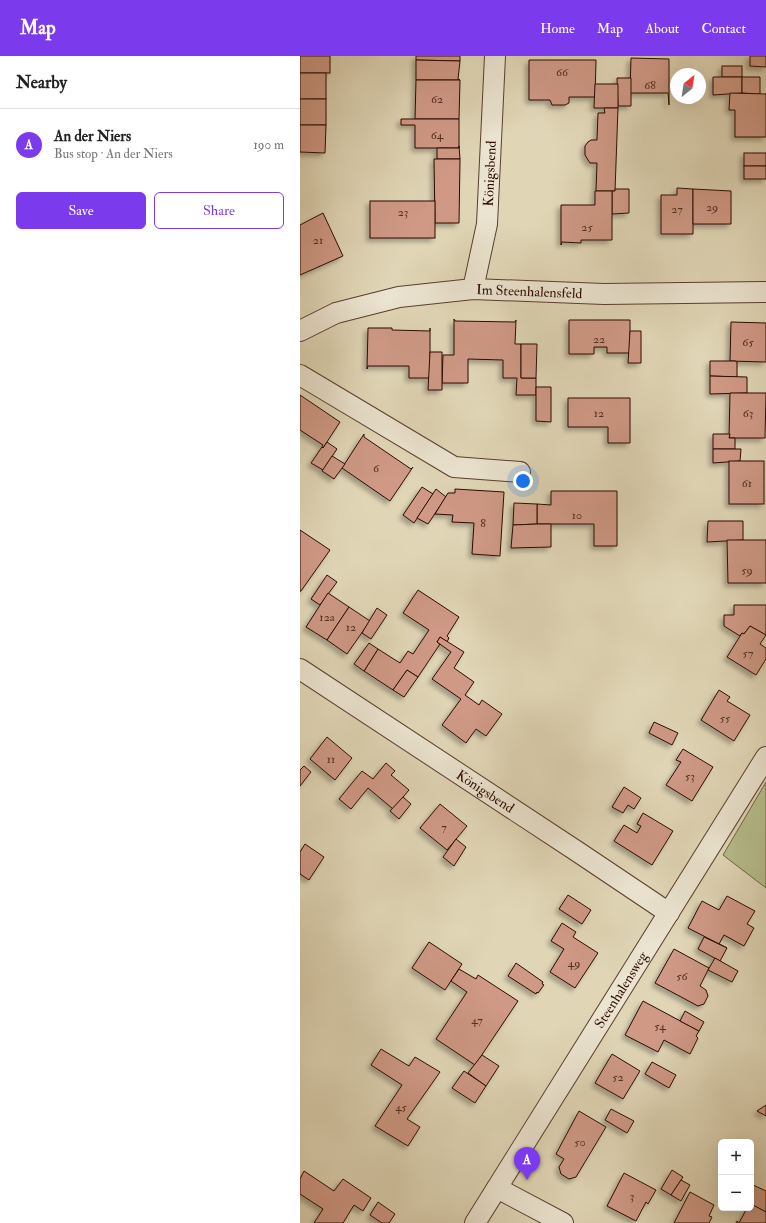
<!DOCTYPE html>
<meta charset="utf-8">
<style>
:root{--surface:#fff;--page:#f2f2f2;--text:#222;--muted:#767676;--line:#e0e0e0;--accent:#7c3aed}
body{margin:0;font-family:"IM FELL Double Pica",serif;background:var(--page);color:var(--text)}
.controls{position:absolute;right:12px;bottom:12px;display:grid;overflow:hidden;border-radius:6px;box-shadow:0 4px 16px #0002}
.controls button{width:36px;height:36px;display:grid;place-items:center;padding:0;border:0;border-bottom:1px solid var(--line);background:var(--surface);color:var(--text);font:20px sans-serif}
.compass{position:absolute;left:370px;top:12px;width:36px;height:36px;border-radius:50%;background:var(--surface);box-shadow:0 4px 16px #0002;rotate:30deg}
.you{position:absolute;left:223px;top:425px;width:14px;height:14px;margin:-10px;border:3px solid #fff;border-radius:50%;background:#1a73e8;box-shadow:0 0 0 6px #1a73e833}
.badge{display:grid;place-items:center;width:26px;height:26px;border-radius:50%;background:var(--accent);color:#fff;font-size:13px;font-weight:700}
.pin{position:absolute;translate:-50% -33px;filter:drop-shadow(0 1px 2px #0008)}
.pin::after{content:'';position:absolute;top:21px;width:14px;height:12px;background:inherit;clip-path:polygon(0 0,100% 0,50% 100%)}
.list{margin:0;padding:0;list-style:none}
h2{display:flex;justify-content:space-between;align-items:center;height:52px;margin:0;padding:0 16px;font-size:17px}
h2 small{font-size:13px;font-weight:400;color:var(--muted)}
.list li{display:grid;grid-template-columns:26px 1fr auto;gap:12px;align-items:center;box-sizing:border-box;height:72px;padding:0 16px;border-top:1px solid var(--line)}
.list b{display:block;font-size:15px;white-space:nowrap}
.list p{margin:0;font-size:13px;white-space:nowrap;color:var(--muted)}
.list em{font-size:13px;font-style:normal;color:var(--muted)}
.actions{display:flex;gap:8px;padding:12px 16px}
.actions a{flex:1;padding:9px 0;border:1px solid var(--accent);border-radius:6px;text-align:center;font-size:14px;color:var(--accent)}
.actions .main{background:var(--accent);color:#fff}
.map{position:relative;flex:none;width:466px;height:1167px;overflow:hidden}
header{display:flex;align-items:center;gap:24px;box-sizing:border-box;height:56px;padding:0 20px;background:var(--accent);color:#fff}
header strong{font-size:19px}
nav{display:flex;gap:22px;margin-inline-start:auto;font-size:14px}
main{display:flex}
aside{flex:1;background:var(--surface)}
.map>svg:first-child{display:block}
.green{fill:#b6bd8b;stroke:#716446}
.building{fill:#cf9985;stroke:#2c0b01;filter:url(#shadow)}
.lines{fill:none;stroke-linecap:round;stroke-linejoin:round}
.street-casing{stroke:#593e2e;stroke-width:22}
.street{stroke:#ebe4d0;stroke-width:20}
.labels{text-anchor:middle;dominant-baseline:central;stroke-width:3.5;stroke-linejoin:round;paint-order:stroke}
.number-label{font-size:12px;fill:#552e22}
.street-label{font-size:14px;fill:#2c0b01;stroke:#ebe4d0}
</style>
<header>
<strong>Map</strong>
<nav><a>Home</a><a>Map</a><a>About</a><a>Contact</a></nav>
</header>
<main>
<aside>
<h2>Nearby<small></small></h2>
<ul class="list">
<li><span class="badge">A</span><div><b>An der Niers</b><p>Bus stop · An der Niers</p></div><em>190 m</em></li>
</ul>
<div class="actions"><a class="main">Save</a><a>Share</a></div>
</aside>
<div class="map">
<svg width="466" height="1167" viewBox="0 0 466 1167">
<defs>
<filter id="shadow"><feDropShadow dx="-3.5" dy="3.5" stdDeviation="2" flood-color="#0004"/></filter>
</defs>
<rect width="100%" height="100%" fill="#e0d6b6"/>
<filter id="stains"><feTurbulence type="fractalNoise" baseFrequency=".005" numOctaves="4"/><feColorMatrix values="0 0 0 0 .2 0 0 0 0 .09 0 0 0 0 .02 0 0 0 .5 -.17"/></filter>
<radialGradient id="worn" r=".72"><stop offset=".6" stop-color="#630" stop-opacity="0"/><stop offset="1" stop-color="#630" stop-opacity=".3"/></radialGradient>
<!-- green -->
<path class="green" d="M466,726V832L423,799Z"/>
<!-- building -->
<g class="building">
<rect x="0" y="0" width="30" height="17"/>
<path d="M116,0H160V5L116,4Z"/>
<path d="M450,0H466V11L450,10Z"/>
<path d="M331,2L369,3V49L368,37H330Z"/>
<path d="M116,4L160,5L158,23L160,24H116Z"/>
<path d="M229,4H296L295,41H269V47L265,49H252L250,44H229Z"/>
<rect x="422" y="10" width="20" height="11"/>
<rect x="0" y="17" width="26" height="26"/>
<path d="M413,21H442V37L413,39Z"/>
<path d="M442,21H460V38L442,37Z"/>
<path d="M317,22H331V50H318Z"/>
<path d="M116,24H160L159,63H115Z"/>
<path d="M295,28H318V52H294Z"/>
<path d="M430,37L466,38V81H435V54H429Z"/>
<rect x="0" y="43" width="26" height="26"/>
<path d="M304,52H318L315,135H296L297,107H290L285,99V90L288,86L291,84H297L298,57H305Z"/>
<path d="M101,63H159V92H115V69H101Z"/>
<path d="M0,69H26L25,97L0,96Z"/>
<path d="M159,90L160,103H137V92H159Z"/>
<rect x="444" y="97" width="22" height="13"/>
<path d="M134,103H160L159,167H135Z"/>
<rect x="444" y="110" width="22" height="13"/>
<path d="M377,132L393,133V178H361V139H377Z"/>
<path d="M315,133H329V157L312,158V135H315Z"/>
<path d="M393,133L431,135V168H393Z"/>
<path d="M295,135H312V184H281V187L262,186L261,189V149H295Z"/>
<rect x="70" y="145" width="65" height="37"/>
<path d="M23,157L43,200L0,219V169Z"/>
<path d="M154,263L155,265L215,266L216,264L215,288H221V322H236V339H216L217,322H203V304L168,303V327H142L143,299H154Z"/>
<path d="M269,264H330V297H307V291H294V298H269Z"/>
<path d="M431,266L466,267V306L430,305Z"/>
<path d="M68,272H92V274L130,275V272V322H109V310H68L67,313Z"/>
<path d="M330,275H341V307H328Z"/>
<path d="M221,288H237L236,322H221Z"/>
<path d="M130,296H142V334H128Z"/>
<path d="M410,305H435L437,306V321L410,320Z"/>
<path d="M410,320L447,321V337L410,338Z"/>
<path d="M236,331H251V366L236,365Z"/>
<path d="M430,337H466L465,382H429Z"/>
<path d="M0,339L40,366L23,392L22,391L23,389L0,374Z"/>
<path d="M268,342H330V387H308V371H268Z"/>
<path d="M64,378V381L111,413L113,411L90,445L42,412Z"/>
<path d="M413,378H430L429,382H435V393H413Z"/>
<path d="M27,386L37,393L23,414L11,407L22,391L23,392Z"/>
<path d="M413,393H441L440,405L413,407Z"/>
<path d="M32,400L45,408L34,423L22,415Z"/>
<rect x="429" y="405" width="35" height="43"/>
<path d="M122,431L133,438L114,467L103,459Z"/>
<path d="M136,433L146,441L128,468L117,462Z"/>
<path d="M155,433L204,436L200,500L172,498L174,467L152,466L153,459L135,458L148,437H155Z"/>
<path d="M251,435H317V490H294V468H237V448L251,449Z"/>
<path d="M214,447L237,448V468L213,469Z"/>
<path d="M408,465H443V484L407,486Z"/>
<path d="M237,468H251V491L211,492L213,469Z"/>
<path d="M0,474L30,494L1,535H0Z"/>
<path d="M427,484H466V527H428Z"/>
<path d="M27,519L37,526L20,549L11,543Z"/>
<path d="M118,534L159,561L147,580L149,582L147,586L140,581L137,586L140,588L118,621L107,614L93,634L64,615L78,593L100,607L108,595L113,598L129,574L103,557Z"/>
<path d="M28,537L49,551L27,584L6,571Z"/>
<path d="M434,549H466V579L450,570L444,578L442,577L440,580L424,570V559H434Z"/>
<path d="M49,551L70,565L47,598L27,584Z"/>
<path d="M77,552L87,559L71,583L62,577Z"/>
<path d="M450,570L466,579L460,588L466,592V603L456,619L427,601L442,577L444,578Z"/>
<path d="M140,581L164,596L154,612L174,626L165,639L179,649L182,644L202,658L186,680L176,673L166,687L142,669L161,643L132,623L151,596L137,586Z"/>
<path d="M69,587L78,593L64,615L54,608Z"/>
<path d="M107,614L118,621L104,641L93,634Z"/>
<path d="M419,634L430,641L427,645L450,659L434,685L401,664Z"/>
<path d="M354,666L378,677L372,689L349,677Z"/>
<path d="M27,681L52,702L35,724L10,703Z"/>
<path d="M383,693L413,711L392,745L366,729L381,706L376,704Z"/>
<path d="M86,707L95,715L91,719L109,734L93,753L68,732L51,753L39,743L62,715L73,723Z"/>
<path d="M4,710L11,716L0,730V714Z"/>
<path d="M324,731L341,742L334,753L328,749L323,757L312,751Z"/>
<path d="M103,741L111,748L99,763L90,755Z"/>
<path d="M140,748L167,770L147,794L120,772Z"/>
<path d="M343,757L373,775L352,809L314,785L324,769L337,777L341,770L337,768Z"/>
<path d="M156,783L166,791L154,810L143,801Z"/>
<path d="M5,788L24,801L9,824L0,818V796Z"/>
<path d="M268,839L291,854L282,868L259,853Z"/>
<path d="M427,840L455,855L447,868L454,872L444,890L424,879L419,888L427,892L388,872L402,845L419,854Z"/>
<path d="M262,867L276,876L273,881L298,897L275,932L250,916L264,893L251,885Z"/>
<path d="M404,881L427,892L420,905L398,893Z"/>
<path d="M129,886L162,908L145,934L112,912Z"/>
<path d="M374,893L409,912L400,930L406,934L408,940L404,948L398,950L355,927Z"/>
<path d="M415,902L438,915L432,926L408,914Z"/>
<path d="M216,907L243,926L242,928L244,929L238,937L237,936L236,938L208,920Z"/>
<path d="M159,913L176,923L178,919L218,945L175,1009L136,983L167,936L151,925Z"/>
<path d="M343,945L399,975L396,980L398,982L390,998L364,984L358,996L325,979Z"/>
<path d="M385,955L404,966L399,975L380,965Z"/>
<path d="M81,993L109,1010L115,1001L140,1016L107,1063L120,1071L108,1090L75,1070L102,1029L71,1009Z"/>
<path d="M312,998L340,1015L323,1043L295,1027Z"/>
<path d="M182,999L199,1010L186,1030L168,1017Z"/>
<path d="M352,1006L376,1019L369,1032L345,1018Z"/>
<path d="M164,1015L186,1030L175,1047L152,1032Z"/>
<path d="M466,1049V1060L457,1055Z"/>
<path d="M311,1053L334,1065L327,1077L305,1064Z"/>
<path d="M279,1055L306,1071L276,1121L269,1123L261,1118L259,1111L264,1103L256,1098Z"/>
<path d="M372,1114L383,1121L371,1139L361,1133Z"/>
<path d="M4,1115L34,1135L43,1123L71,1142L63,1155L54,1149L43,1167H14L23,1153L0,1138V1123Z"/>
<path d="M324,1117L356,1134L348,1148L346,1146L336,1165L307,1150Z"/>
<path d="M381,1124L390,1129L381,1145L371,1139Z"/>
<path d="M451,1128L466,1135V1156L451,1148Z"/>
<path d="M390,1136L414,1149L409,1160L412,1161L409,1167H374Z"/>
<path d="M78,1146L95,1158L89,1167H82L70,1159Z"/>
<path d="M451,1148L466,1156V1167H436L437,1165L439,1167L447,1152H451Z"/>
</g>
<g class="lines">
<!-- street casing -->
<g class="street-casing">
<g id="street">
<path id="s1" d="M173,233L187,168L195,0"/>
<path id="s2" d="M0,275L36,257L99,241L173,233L304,238L466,236"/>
<path d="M0,319L154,411L220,416"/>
<path id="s3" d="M0,613L278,796L369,857"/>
<path d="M197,1132L263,1167"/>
<path id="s4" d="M175,1167L466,701"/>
</g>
</g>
<!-- street -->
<use href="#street" class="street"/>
</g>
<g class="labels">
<!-- number labels -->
<g class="number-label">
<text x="262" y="16">66</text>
<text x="350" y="29">68</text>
<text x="137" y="43">62</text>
<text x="137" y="79">64</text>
<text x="412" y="151">29</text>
<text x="377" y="153">27</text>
<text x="103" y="156">23</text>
<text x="287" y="171">25</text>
<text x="18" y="184">21</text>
<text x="299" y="283">22</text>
<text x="448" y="286">65</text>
<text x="299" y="357">12</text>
<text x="448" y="357">63</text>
<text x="76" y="412">6</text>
<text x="447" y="427">61</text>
<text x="277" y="459">10</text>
<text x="183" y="467">8</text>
<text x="447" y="514">59</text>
<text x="27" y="561">12a</text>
<text x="51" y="571">12</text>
<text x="448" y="597">57</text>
<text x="425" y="662">55</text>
<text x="31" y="703">11</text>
<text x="390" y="720">53</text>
<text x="144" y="771">7</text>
<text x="274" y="907">49</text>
<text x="382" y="920">56</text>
<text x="177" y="964">47</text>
<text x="360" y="970">54</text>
<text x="318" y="1021">52</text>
<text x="101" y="1051">45</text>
<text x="280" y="1086">50</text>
<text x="332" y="1140">3</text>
</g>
<!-- street labels -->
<g class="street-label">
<text stroke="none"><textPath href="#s1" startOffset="117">Königsbend</textPath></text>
<text stroke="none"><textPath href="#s2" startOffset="236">Im Steenhalensfeld</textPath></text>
<text stroke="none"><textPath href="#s3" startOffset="222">Königsbend</textPath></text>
<text stroke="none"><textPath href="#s4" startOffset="275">Steenhalensweg</textPath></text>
</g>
</g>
<rect width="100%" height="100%" filter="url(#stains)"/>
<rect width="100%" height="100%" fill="url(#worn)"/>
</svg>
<div class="controls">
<button>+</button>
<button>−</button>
</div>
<svg class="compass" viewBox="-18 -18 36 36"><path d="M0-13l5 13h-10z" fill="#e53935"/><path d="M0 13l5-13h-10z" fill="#767676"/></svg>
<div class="you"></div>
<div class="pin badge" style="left:227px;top:1124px">A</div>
</div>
</main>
